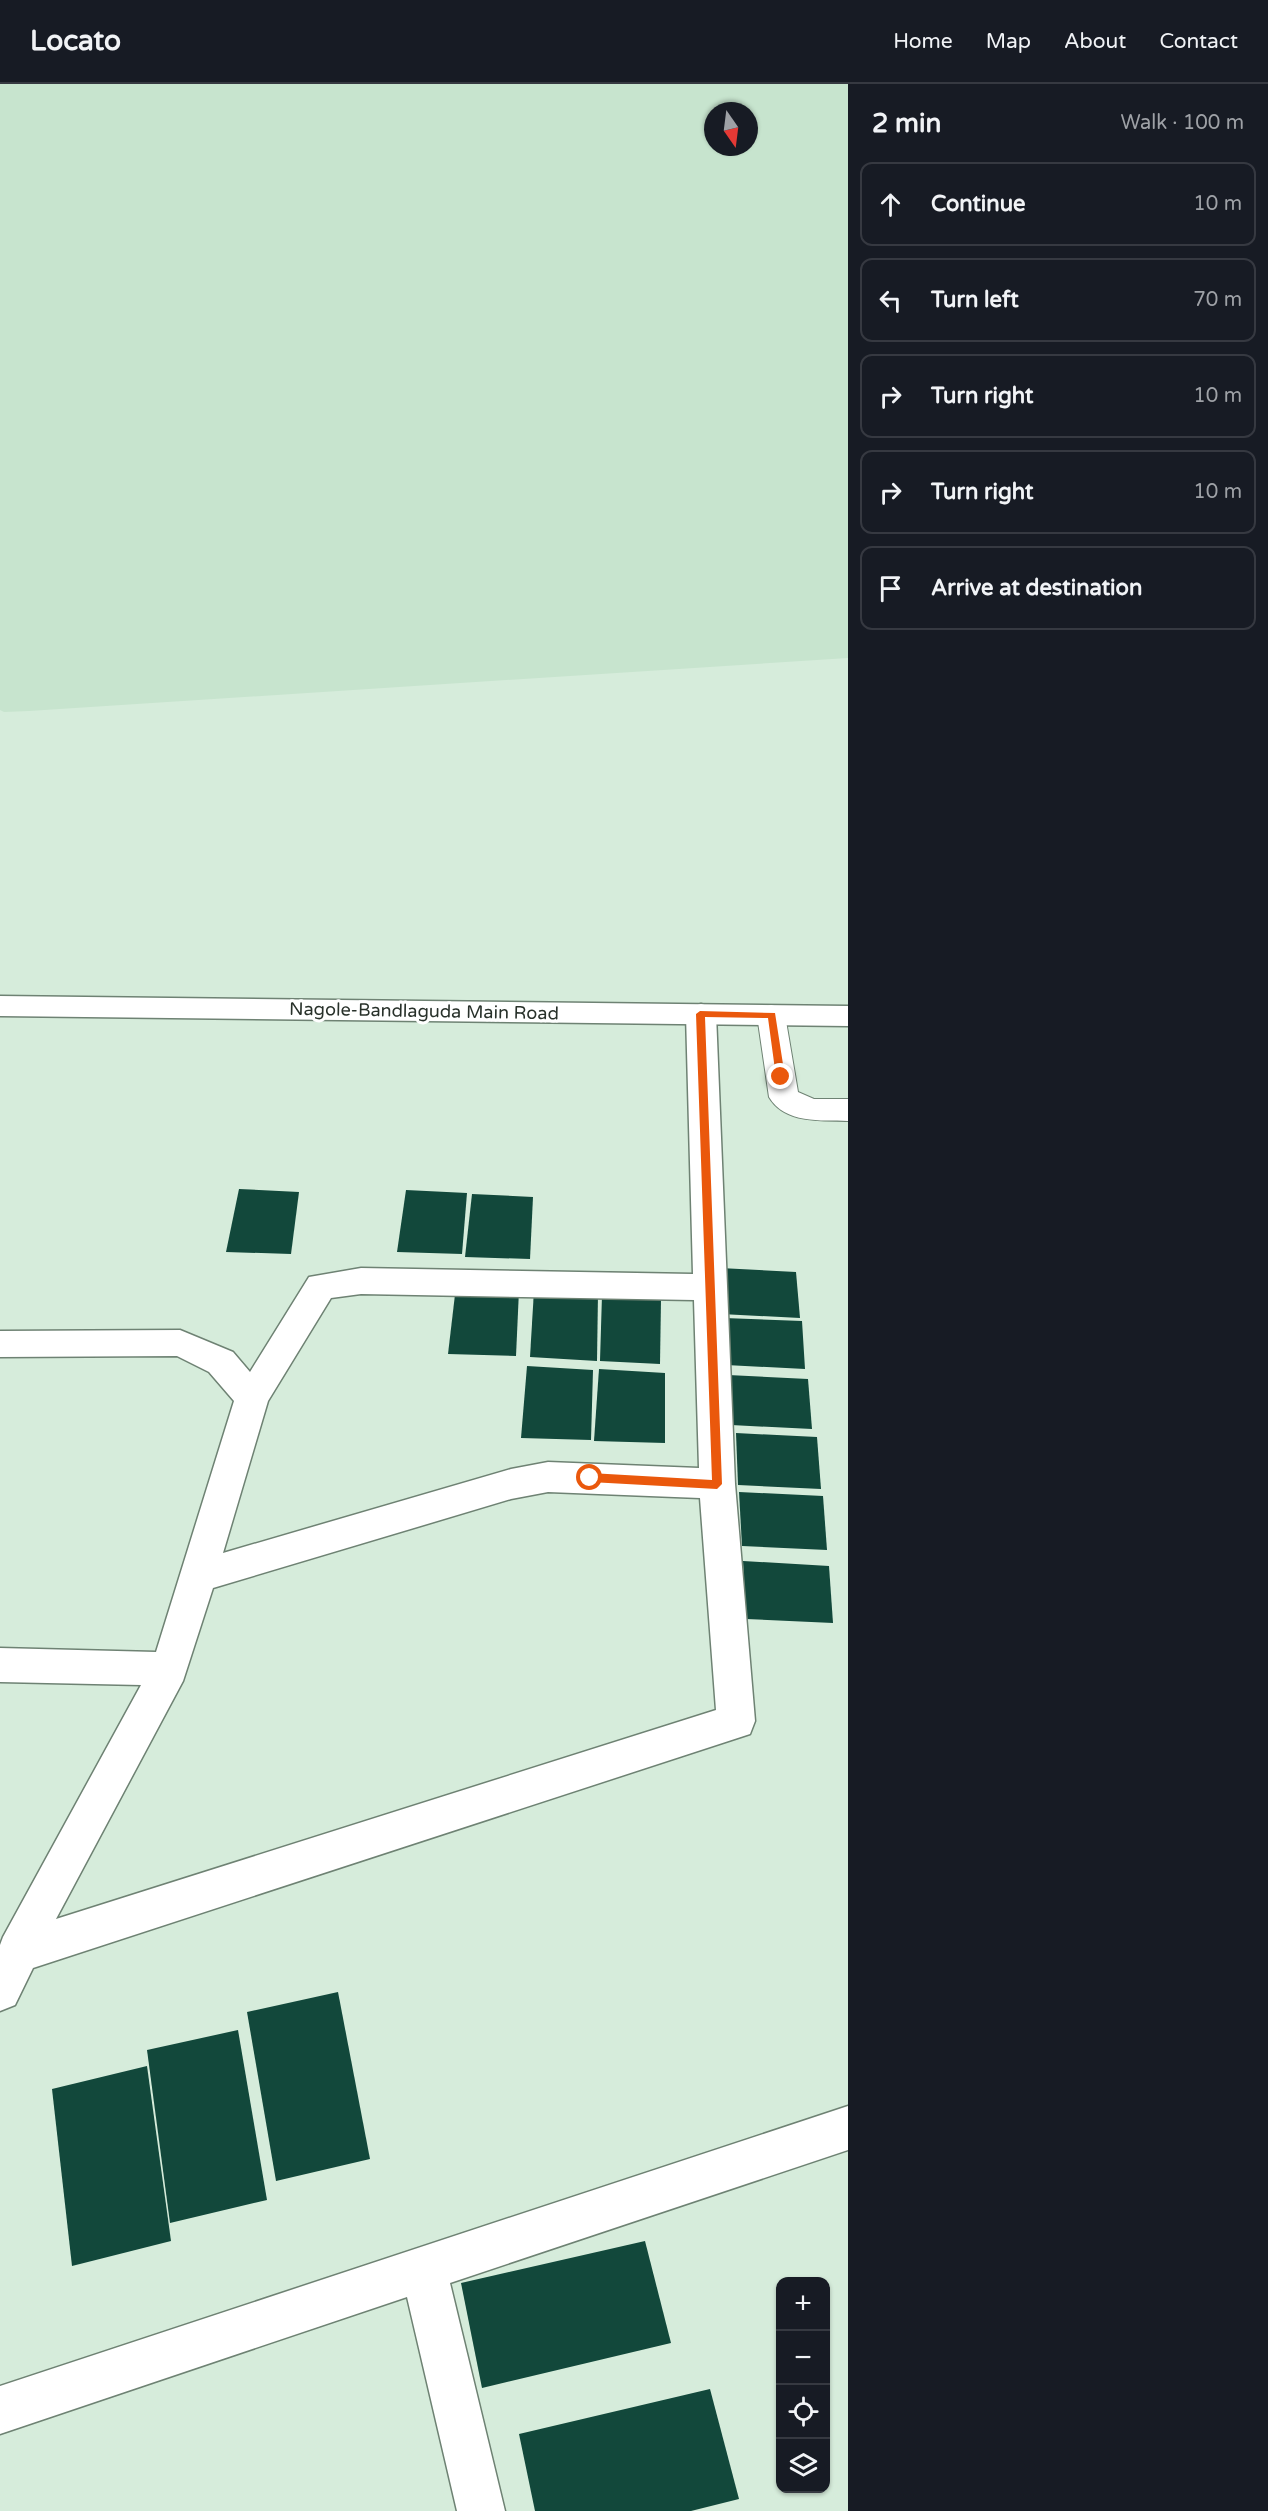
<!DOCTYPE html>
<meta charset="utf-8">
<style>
:root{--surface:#171b24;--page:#20242c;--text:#f1f3f6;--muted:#9ea1a6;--line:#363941}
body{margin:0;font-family:"Varela Round",sans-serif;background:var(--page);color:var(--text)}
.controls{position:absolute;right:18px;bottom:18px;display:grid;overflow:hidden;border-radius:12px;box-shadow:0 2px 4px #0004}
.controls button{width:54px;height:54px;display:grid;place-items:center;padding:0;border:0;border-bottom:2px solid var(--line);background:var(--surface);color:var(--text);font:30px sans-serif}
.compass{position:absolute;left:704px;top:18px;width:54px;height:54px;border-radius:50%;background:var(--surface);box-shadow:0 2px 4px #0004;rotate:166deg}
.stop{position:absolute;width:18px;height:18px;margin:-14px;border:4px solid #ea580c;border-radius:50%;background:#fff}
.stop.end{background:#ea580c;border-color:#fff;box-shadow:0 2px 6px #0008}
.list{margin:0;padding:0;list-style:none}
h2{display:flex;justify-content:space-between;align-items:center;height:78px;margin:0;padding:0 24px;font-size:26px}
h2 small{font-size:20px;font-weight:400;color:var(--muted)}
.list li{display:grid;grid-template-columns:39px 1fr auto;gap:18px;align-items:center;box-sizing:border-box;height:84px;margin:0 12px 12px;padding:0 12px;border:2px solid var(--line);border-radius:12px}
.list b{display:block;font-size:22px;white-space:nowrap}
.list em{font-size:20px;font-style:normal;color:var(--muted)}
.icon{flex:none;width:33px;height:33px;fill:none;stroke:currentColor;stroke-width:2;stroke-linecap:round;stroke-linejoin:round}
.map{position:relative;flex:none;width:848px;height:2427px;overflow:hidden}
header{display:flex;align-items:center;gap:36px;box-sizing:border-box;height:84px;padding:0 30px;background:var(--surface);border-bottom:2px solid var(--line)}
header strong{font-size:28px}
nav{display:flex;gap:33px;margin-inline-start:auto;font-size:21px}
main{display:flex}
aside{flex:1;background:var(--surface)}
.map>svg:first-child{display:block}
.built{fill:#c7e4ce;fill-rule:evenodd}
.building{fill:#12483b}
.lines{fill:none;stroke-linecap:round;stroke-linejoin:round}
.service-casing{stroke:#6e8273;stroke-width:2}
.minor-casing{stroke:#6e8273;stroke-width:3}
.tertiary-casing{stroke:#6e8273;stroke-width:3}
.service{fill:#fff;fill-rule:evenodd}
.minor{fill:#fff;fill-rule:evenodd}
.tertiary{fill:#fff;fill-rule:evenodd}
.route{fill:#ea580c}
.labels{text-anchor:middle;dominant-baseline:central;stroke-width:6;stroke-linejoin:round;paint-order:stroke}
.street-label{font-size:18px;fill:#28312a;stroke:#fff}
</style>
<header>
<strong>Locato</strong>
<nav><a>Home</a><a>Map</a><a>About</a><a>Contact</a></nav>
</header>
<main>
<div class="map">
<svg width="848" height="2427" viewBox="0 0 848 2427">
<rect width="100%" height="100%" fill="#d6ecdb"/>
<!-- built -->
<path class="built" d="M0,0H848V574L29,627L4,628L0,626ZM713,27H749V63H713Z"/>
<!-- building -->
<g class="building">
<path d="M239,1105L299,1108L291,1170L226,1168Z"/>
<path d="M406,1106L467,1109L462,1170L397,1168Z"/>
<path d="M472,1110L533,1113L530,1175L465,1173Z"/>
<path d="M720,1184L796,1188L800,1234L721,1230Z"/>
<path d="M456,1202L519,1206L516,1272L448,1270Z"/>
<path d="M534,1206L598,1209L597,1277L530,1273Z"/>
<path d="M602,1211L661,1215L660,1280L600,1277Z"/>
<path d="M724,1234L802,1237L805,1285L726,1281Z"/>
<path d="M527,1282L593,1286L591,1356L521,1354Z"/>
<path d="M599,1285L665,1289V1359L594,1357Z"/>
<path d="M728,1291L808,1295L812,1345L731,1341Z"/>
<path d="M736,1349L817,1353L821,1405L738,1401Z"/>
<path d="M739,1408L823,1412L827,1466L742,1462Z"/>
<path d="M743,1477L829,1482L833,1539L746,1535Z"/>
<path d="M338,1908L370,2075L276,2097L247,1928Z"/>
<path d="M238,1946L267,2116L170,2139L147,1966Z"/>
<path d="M147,1982L171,2157L72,2182L52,2005Z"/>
<path d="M645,2157L671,2259L482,2304L461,2199Z"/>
<path d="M710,2305L739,2415L691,2427H535L519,2350Z"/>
</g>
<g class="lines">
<!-- service casing -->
<g class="service-casing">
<path id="service" d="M771,921L781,924L785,931L798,1008L814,1015H848V1037C821,1036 785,1040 769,1013L757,931L761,924Z"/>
</g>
<!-- minor casing -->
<g class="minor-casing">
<g id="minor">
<path d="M701,920L711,923L716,930L735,1400L755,1637L750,1650L33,1884L15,1921L0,1927V1861L3,1853L141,1601L0,1598V1564L156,1568L234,1317L209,1288L177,1272L0,1273V1247L180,1246L233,1268L250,1288L309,1193L361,1184L693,1190L686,930L691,923ZM361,1210L694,1216L699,1384L548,1378L511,1385L223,1469L268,1317L331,1214ZM548,1408L700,1414L716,1626L56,1835L183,1597L213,1504L511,1415Z"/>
<path d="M848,2022V2066L450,2199L505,2427H457L407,2213L0,2350V2302Z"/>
</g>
</g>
<!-- tertiary casing -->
<g class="tertiary-casing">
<path id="tertiary" d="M0,912L848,922V942L0,932Z"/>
</g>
<!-- service -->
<use href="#service" class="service"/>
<!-- minor -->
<use href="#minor" class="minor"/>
<!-- tertiary -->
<use href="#tertiary" class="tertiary"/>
</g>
<!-- route -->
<path class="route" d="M700,927L775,929L785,993L781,996L776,993L768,934L705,933L722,1400L717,1405L590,1398L584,1394L590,1389L712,1396L696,930Z"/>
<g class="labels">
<!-- street labels -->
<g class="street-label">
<text transform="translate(424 927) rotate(1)">Nagole-Bandlaguda Main Road</text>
</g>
</g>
</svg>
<div class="controls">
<button>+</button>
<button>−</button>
<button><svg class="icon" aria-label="locate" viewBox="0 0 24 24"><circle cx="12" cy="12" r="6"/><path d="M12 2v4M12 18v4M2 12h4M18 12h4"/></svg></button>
<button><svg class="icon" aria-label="layers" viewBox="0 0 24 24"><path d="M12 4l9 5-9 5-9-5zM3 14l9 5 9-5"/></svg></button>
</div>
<svg class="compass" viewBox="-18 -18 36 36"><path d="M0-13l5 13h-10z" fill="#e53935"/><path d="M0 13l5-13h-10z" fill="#9ea1a6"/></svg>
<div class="stop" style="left:590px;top:1394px"></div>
<div class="stop end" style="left:781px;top:993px"></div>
</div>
<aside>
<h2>2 min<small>Walk · 100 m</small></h2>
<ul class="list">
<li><svg class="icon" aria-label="ahead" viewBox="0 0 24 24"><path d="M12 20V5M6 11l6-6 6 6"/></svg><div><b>Continue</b></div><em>10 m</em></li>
<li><svg class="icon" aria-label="left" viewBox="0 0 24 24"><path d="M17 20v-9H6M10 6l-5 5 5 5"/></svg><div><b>Turn left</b></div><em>70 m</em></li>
<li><svg class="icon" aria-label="right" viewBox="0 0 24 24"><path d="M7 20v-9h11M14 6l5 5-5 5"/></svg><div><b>Turn right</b></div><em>10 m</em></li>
<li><svg class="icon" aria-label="right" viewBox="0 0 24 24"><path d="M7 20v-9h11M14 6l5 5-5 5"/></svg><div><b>Turn right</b></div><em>10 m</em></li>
<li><svg class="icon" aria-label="arrive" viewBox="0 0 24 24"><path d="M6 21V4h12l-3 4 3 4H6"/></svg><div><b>Arrive at destination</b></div></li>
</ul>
</aside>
</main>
